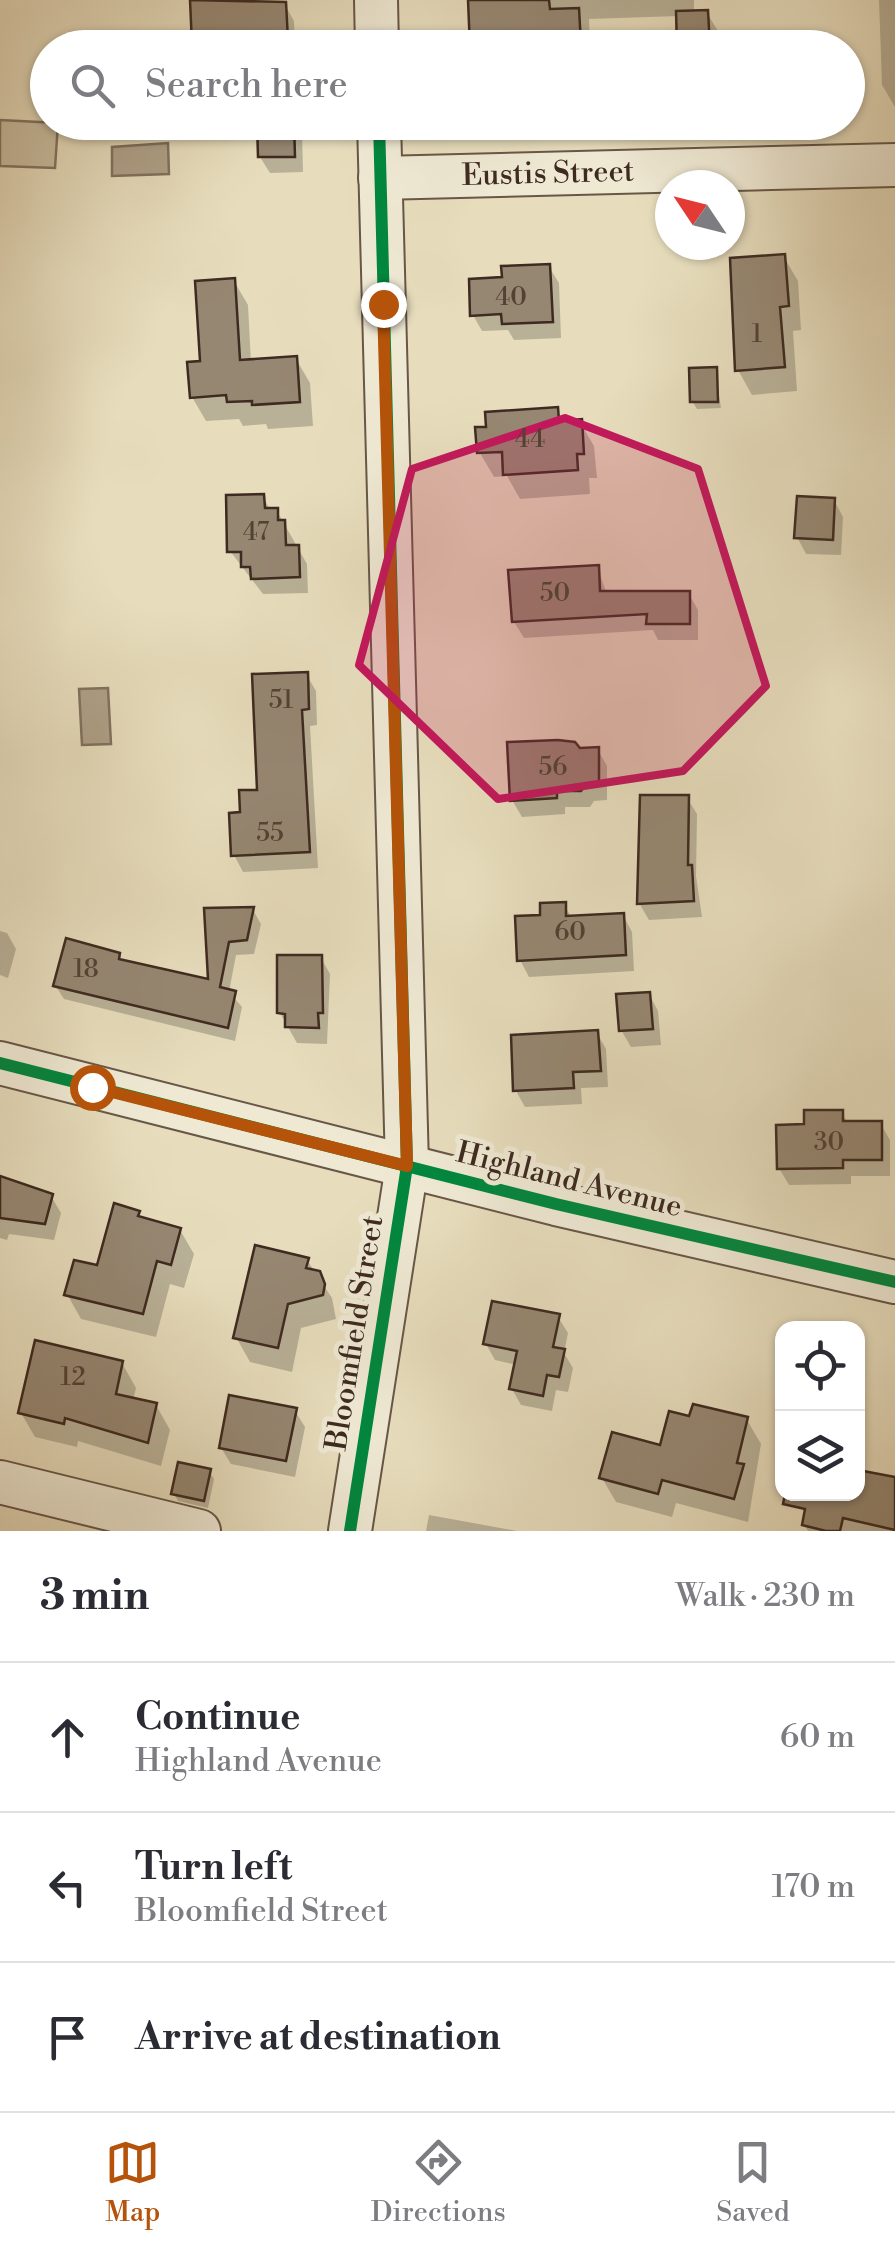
<!DOCTYPE html>
<meta charset="utf-8">
<style>
:root{--surface:#fff;--page:#f7f7f7;--text:#2b2b33;--muted:#7c7c81;--line:#e1e1e2;--accent:#b45309}
body{margin:0;font-family:"Libre Bodoni",serif;background:var(--page);color:var(--text)}
.controls{position:absolute;right:30px;bottom:30px;display:grid;overflow:hidden;border-radius:20px;box-shadow:0 2px 8px #0004}
.controls button{width:90px;height:90px;display:grid;place-items:center;padding:0;border:0;border-bottom:2px solid var(--line);background:var(--surface);color:var(--text);font:50px sans-serif}
.compass{position:absolute;left:655px;top:170px;width:90px;height:90px;border-radius:50%;background:var(--surface);box-shadow:0 2px 8px #0004;rotate:305deg}
.stop{position:absolute;width:30px;height:30px;margin:-22px;border:8px solid #b45309;border-radius:50%;background:#fff}
.stop.end{background:#b45309;border-color:#fff;box-shadow:0 2px 10px #0008}
.list{margin:0;padding:0;list-style:none}
h2{display:flex;justify-content:space-between;align-items:center;height:130px;margin:0;padding:0 40px;font-size:42px}
h2 small{font-size:32px;font-weight:400;color:var(--muted)}
.list li{display:grid;grid-template-columns:65px 1fr auto;gap:30px;align-items:center;box-sizing:border-box;height:150px;padding:0 40px;border-top:2px solid var(--line)}
.list b{display:block;font-size:38px;white-space:nowrap}
.list p{margin:0;font-size:32px;white-space:nowrap;color:var(--muted)}
.list em{font-size:32px;font-style:normal;color:var(--muted)}
.icon{flex:none;width:55px;height:55px;fill:none;stroke:currentColor;stroke-width:2;stroke-linecap:round;stroke-linejoin:round}
.map{position:relative;flex:none;width:895px;height:1531px;overflow:hidden}
.search{position:absolute;background:var(--surface);box-shadow:0 2px 8px #0004;left:30px;right:30px;top:30px;height:110px;display:flex;align-items:center;gap:25px;box-sizing:border-box;padding:0 35px;border-radius:55px;color:var(--muted);font-size:38px}
.sheet{height:580px;background:var(--surface)}
nav{display:flex;justify-content:space-around;align-items:center;box-sizing:border-box;height:140px;border-top:2px solid var(--line);background:var(--surface);font-size:28px;color:var(--muted)}
nav a{display:grid;justify-items:center;gap:5px}
nav .on{color:var(--accent)}
.map>svg:first-child{display:block}
.green{fill:#cabfa2;stroke:#847461;stroke-width:2.5}
.water{fill:#aea088;stroke:#81715e;stroke-width:2.5}
.shadow{fill:#0003}
.building{fill:#968772;stroke:#3e2a20;stroke-width:2.5}
.lines{fill:none;stroke-linecap:round;stroke-linejoin:round}
.minor-casing{stroke:#685747;stroke-width:46}
.minor{stroke:#efe9d4;stroke-width:42}
.cycleway-casing{stroke:#efe9d4;stroke-width:19}
.cycleway{stroke:#00873e;stroke-width:12}
.route{stroke:#b45309;stroke-width:12}
.marked{fill:#c2185b;fill-opacity:0.2;stroke:#c2185b;stroke-width:8;stroke-linejoin:round}
.labels{text-anchor:middle;dominant-baseline:central;stroke-width:10;stroke-linejoin:round;paint-order:stroke}
.number-label{font-size:25px;fill:#544134}
.street-label{font-size:30px;fill:#3e2a20;stroke:#efe9d4}
</style>
<div class="map">
<svg width="895" height="1531" viewBox="0 0 895 1531">
<rect width="100%" height="100%" fill="#e7ddbd"/>
<filter id="stains"><feTurbulence type="fractalNoise" baseFrequency=".002" numOctaves="4"/><feColorMatrix values="0 0 0 0 .2 0 0 0 0 .09 0 0 0 0 .02 0 0 0 .5 -.17"/></filter>
<radialGradient id="worn" r=".72"><stop offset=".6" stop-color="#630" stop-opacity="0"/><stop offset="1" stop-color="#630" stop-opacity=".3"/></radialGradient>
<!-- green -->
<path class="green" d="M0,120L58,123L55,168L0,166Z"/>
<!-- water -->
<g class="water">
<path d="M168,143L169,174L112,176V147Z"/>
<path d="M108,688L111,744L82,745L79,689Z"/>
</g>
<!-- shadow -->
<g class="shadow">
<path d="M193,0L285,5L294,21L295,48H196Z"/>
<path d="M470,0H694V13H707L718,31H737L746,48H679V16L589,19L590,48H473Z"/>
<path d="M879,0H895V107L882,85Z"/>
<path d="M259,122H296L302,133L303,172L270,173L260,157Z"/>
<path d="M784,257L798,281L801,330L793,331L797,391L752,395L738,370Z"/>
<path d="M549,267L559,283L561,338L514,340L508,330L482,331L473,315L504,280Z"/>
<path d="M234,281L248,305L251,362L296,359L310,383L313,426L268,429L266,424L243,426L239,419L206,421L192,397Z"/>
<path d="M715,370L721,408L697,409L692,401Z"/>
<path d="M556,410L564,423L580,422L594,446L597,478H589L590,494L520,499L507,476L494,477L480,453Z"/>
<path d="M263,497L271,511H277L307,564L308,593L263,594L230,551Z"/>
<path d="M834,500L843,517L841,555L806,554L797,537Z"/>
<path d="M597,567L607,594H689L698,610V640H658L653,630L524,638L514,622Z"/>
<path d="M306,674L316,691L317,725L310,726L318,868L243,872L234,855L243,815L260,792Z"/>
<path d="M598,750L607,766V800L594,801L590,807H565V814L522,817L512,800L579,751Z"/>
<path d="M687,798L697,814L696,876L702,917L649,920L639,903L638,870H642Z"/>
<path d="M564,905L572,918L623,915L632,932L634,971L529,977L520,960L543,917Z"/>
<path d="M253,910L261,924L254,954L236,955L229,992L242,1007L235,1041L64,999L55,985L118,955L122,962L211,982L207,911Z"/>
<path d="M0,931L7,933L16,949L8,978L0,975Z"/>
<path d="M321,958L330,974L327,1044L297,1043L280,1013Z"/>
<path d="M649,994L658,1011L661,1045L631,1047L621,1030Z"/>
<path d="M597,1033L606,1049L608,1087L581,1088L582,1104L525,1107L516,1091Z"/>
<path d="M842,1112L848,1124L880,1123L890,1140V1176H851V1184L789,1185L779,1168L807,1127Z"/>
<path d="M0,1178L51,1196L61,1213L54,1240L9,1234L7,1240L0,1238Z"/>
<path d="M138,1213L142,1220L180,1230L194,1254L184,1288L170,1284L156,1337L81,1319L67,1294L99,1268Z"/>
<path d="M307,1260L332,1298L336,1319L301,1328L292,1372L250,1362L236,1337Z"/>
<path d="M558,1317L568,1333L564,1353L573,1368L568,1392L556,1390L552,1411L521,1405L512,1389L517,1365L495,1360L486,1344Z"/>
<path d="M122,1363L136,1388L133,1400L156,1405L170,1430L161,1466L78,1441L77,1447L35,1437L21,1413Z"/>
<path d="M295,1411L305,1427L295,1477L231,1464L221,1448Z"/>
<path d="M691,1419L747,1420L761,1444L748,1522L676,1503L672,1517L616,1502L602,1478L662,1448Z"/>
<path d="M209,1471L214,1479L208,1508L178,1501L174,1494Z"/>
<path d="M858,1473L895,1481V1531H808L804,1525L812,1494H858Z"/>
<path d="M429,1515L517,1531H426Z"/>
</g>
<!-- building -->
<g class="building">
<path d="M190,0L286,2L288,40L248,48H237V43L192,45Z"/>
<path d="M468,0H549L550,9L579,8L581,44L470,48Z"/>
<path d="M708,10L710,48H677L676,11Z"/>
<path d="M257,122H294L295,157H258Z"/>
<path d="M785,254L789,306L780,307L785,367L735,371L730,258Z"/>
<path d="M550,264L553,322L502,324L501,314L470,316L469,279L502,277L501,266Z"/>
<path d="M235,278L240,360L297,356L300,402L252,405V401L227,402L226,395L190,398L187,362L200,361L195,281Z"/>
<path d="M717,367L718,402H690L689,368Z"/>
<path d="M558,407L559,421L582,419L584,454H577L578,470L503,475L502,452L477,453L475,427H486L485,412Z"/>
<path d="M264,494L265,508H278V520H285L286,545H299L300,577L251,579L250,567H241V552H227L226,495Z"/>
<path d="M797,496L835,498L833,540L794,538Z"/>
<path d="M599,565L600,591H690V624H646L647,614L512,622L508,570Z"/>
<path d="M308,672L309,709L302,710L310,852L231,856L229,813L240,812L239,790H257L252,674Z"/>
<path d="M558,740L575,742L580,748L599,747V784L585,786L581,791H557V798L510,801L507,742Z"/>
<path d="M640,795H689L688,865H692L694,901L637,904Z"/>
<path d="M566,902V916L624,913L626,955L517,961L515,916L540,915V903Z"/>
<path d="M254,907L247,940L229,942L220,987L236,991L228,1028L53,986L66,938L120,953L119,959L208,979L204,908Z"/>
<path d="M277,955H322L323,1013H318L319,1028L285,1027V1014L277,1013Z"/>
<path d="M650,992L653,1029L619,1031L616,994Z"/>
<path d="M598,1030L601,1071L573,1072L574,1088L513,1091L511,1035Z"/>
<path d="M804,1110H843V1121H882V1160H843V1168L777,1169L776,1125L804,1124Z"/>
<path d="M0,1176L53,1194L45,1224L0,1218Z"/>
<path d="M114,1203L140,1211L138,1216L181,1228L171,1265L157,1261L143,1314L64,1295L74,1260L97,1265Z"/>
<path d="M255,1245L309,1258L306,1268L320,1271L325,1284L323,1295L288,1304L278,1348L233,1338Z"/>
<path d="M492,1301L560,1314L553,1347L565,1349L559,1377L547,1375L543,1396L509,1389L517,1351L483,1344Z"/>
<path d="M35,1340L123,1361L116,1394L157,1403L148,1443L65,1418L64,1424L18,1413Z"/>
<path d="M229,1395L297,1408L286,1461L219,1448Z"/>
<path d="M693,1404L748,1417L737,1463L744,1464L734,1499L662,1480L658,1494L599,1478L612,1432L660,1445L669,1411L689,1416Z"/>
<path d="M178,1462L211,1469L204,1501L171,1494Z"/>
<path d="M858,1470L895,1477V1530L843,1518L840,1531H826L802,1525L805,1509L783,1504L785,1494H858Z"/>
</g>
<g class="lines">
<!-- minor casing -->
<g class="minor-casing">
<g id="minor">
<path d="M376,0L377,48"/>
<path id="s1" d="M380,178L895,165"/>
<path d="M0,1063L556,1204L895,1282"/>
<path d="M0,1482L199,1531"/>
<path d="M350,1531L407,1166L379,122"/>
</g>
</g>
<!-- minor -->
<use href="#minor" class="minor"/>
<!-- cycleway casing -->
<g class="cycleway-casing">
<g id="cycleway">
<path d="M0,1063L556,1204L895,1282"/>
<path d="M350,1531L407,1166L379,122"/>
</g>
</g>
<!-- cycleway -->
<use href="#cycleway" class="cycleway"/>
</g>
<g class="lines">
<!-- route -->
<path class="route" d="M92,1087L407,1166L383,304"/>
</g>
<!-- marked area -->
<path class="marked" d="M565,418L698,469L766,686L683,771L498,799L359,665L412,469Z"/>
<g class="labels">
<!-- number labels -->
<g class="number-label">
<text x="511" y="297">40</text>
<text x="757" y="334">1</text>
<text x="530" y="439">44</text>
<text x="256" y="532">47</text>
<text x="555" y="593">50</text>
<text x="281" y="700">51</text>
<text x="553" y="767">56</text>
<text x="270" y="833">55</text>
<text x="570" y="932">60</text>
<text x="86" y="969">18</text>
<text x="829" y="1142">30</text>
<text x="73" y="1377">12</text>
</g>
<!-- street labels -->
<g class="street-label">
<text stroke="none"><textPath href="#s1" startOffset="168">Eustis Street</textPath></text>
<text transform="translate(569 1180) rotate(14)">Highland Avenue</text>
<text transform="translate(355 1333) rotate(-81)">Bloomfield Street</text>
</g>
</g>
<rect width="100%" height="100%" filter="url(#stains)"/>
<rect width="100%" height="100%" fill="url(#worn)"/>
</svg>
<div class="controls">
<button><svg class="icon" aria-label="locate" viewBox="0 0 24 24"><circle cx="12" cy="12" r="6"/><path d="M12 2v4M12 18v4M2 12h4M18 12h4"/></svg></button>
<button><svg class="icon" aria-label="layers" viewBox="0 0 24 24"><path d="M12 4l9 5-9 5-9-5zM3 14l9 5 9-5"/></svg></button>
</div>
<svg class="compass" viewBox="-18 -18 36 36"><path d="M0-13l5 13h-10z" fill="#e53935"/><path d="M0 13l5-13h-10z" fill="#7c7c81"/></svg>
<div class="stop" style="left:92px;top:1087px"></div>
<div class="stop end" style="left:383px;top:304px"></div>
<div class="search"><svg class="icon" aria-label="search" viewBox="0 0 24 24"><circle cx="10" cy="10" r="6"/><path d="M15 15l6 6"/></svg>Search here</div>
</div>
<section class="sheet">
<h2>3 min<small>Walk · 230 m</small></h2>
<ul class="list">
<li><svg class="icon" aria-label="ahead" viewBox="0 0 24 24"><path d="M12 20V5M6 11l6-6 6 6"/></svg><div><b>Continue</b><p>Highland Avenue</p></div><em>60 m</em></li>
<li><svg class="icon" aria-label="left" viewBox="0 0 24 24"><path d="M17 20v-9H6M10 6l-5 5 5 5"/></svg><div><b>Turn left</b><p>Bloomfield Street</p></div><em>170 m</em></li>
<li><svg class="icon" aria-label="arrive" viewBox="0 0 24 24"><path d="M6 21V4h12l-3 4 3 4H6"/></svg><div><b>Arrive at destination</b></div></li>
</ul>
</section>
<nav>
<a class="on"><svg class="icon" aria-label="map" viewBox="0 0 24 24"><path d="M3 6l6-2 6 2 6-2v14l-6 2-6-2-6 2zM9 4v14M15 6v14"/></svg>Map</a>
<a><svg class="icon" aria-label="directions" viewBox="0 0 24 24"><path d="M12 3l9 9-9 9-9-9zM9 14v-3h6M13 9l2 2-2 2"/></svg>Directions</a>
<a><svg class="icon" aria-label="saved" viewBox="0 0 24 24"><path d="M7 4h10v16l-5-4-5 4z"/></svg>Saved</a>
</nav>
